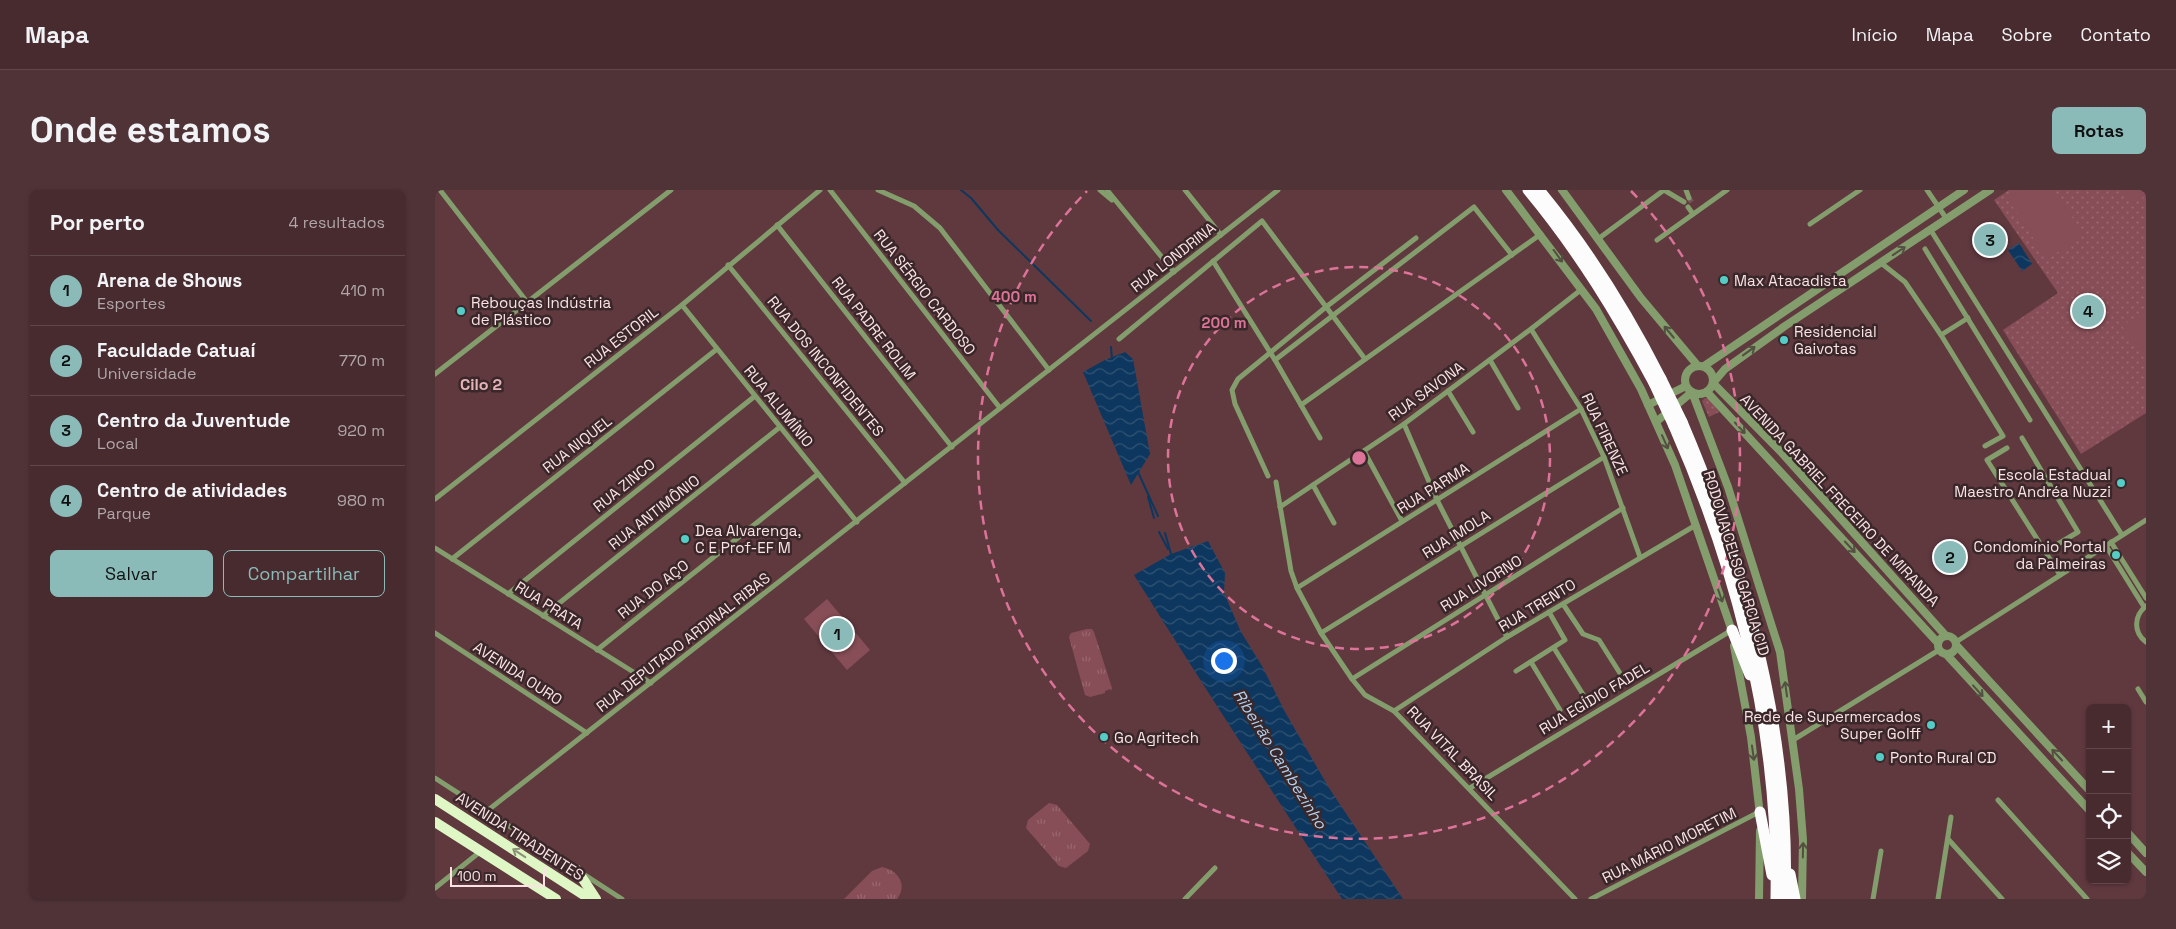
<!DOCTYPE html>
<html lang="pt">
<meta charset="utf-8">
<style>
:root{--surface:#482b2f;--page:#4f3337;--text:#f1f3f6;--muted:#b1a7aa;--line:#60474b;--accent:#8bbbb9}
body{margin:0;font-family:"Space Grotesk",sans-serif;background:var(--page);color:var(--text)}
.controls{position:absolute;right:15px;bottom:15px;display:grid;overflow:hidden;border-radius:8px;box-shadow:0 1px 4px #0004}
.controls button{width:45px;height:45px;display:grid;place-items:center;padding:0;border:0;border-bottom:1px solid var(--line);background:var(--surface);color:var(--text);font:25px sans-serif}
.scale{position:absolute;left:15px;bottom:12px;width:95px;box-sizing:border-box;padding-left:5px;border:2px solid #fce2e5;border-top:0;font-size:14px;line-height:18px;white-space:nowrap;color:#fce2e5;-webkit-text-stroke:4px #392729;paint-order:stroke}
.you{position:absolute;left:788px;top:470px;width:18px;height:18px;margin:-12px;border:4px solid #fff;border-radius:50%;background:#1a73e8;box-shadow:0 0 0 8px #1a73e833}
.badge{display:grid;place-items:center;width:32px;height:32px;border-radius:50%;background:var(--accent);color:#111;font-size:16px;font-weight:700}
.pin{position:absolute;translate:-50% -50%;border:2px solid #fff;box-shadow:0 1px 5px #0006}
.list{margin:0;padding:0;list-style:none}
h2{display:flex;justify-content:space-between;align-items:center;height:65px;margin:0;padding:0 20px;font-size:21px}
h2 small{font-size:16px;font-weight:400;color:var(--muted)}
.list li{display:grid;grid-template-columns:32px 1fr auto;gap:15px;align-items:center;box-sizing:border-box;height:70px;padding:0 20px;border-top:1px solid var(--line)}
.list b{display:block;font-size:19px;white-space:nowrap}
.list p{margin:0;font-size:16px;white-space:nowrap;color:var(--muted)}
.list em{font-size:16px;font-style:normal;color:var(--muted)}
.actions{display:flex;gap:10px;padding:15px 20px}
.actions a{flex:1;padding:11px 0;border:1px solid var(--accent);border-radius:8px;text-align:center;font-size:18px;color:var(--accent)}
.actions .main{background:var(--accent);color:#111}
.icon{flex:none;width:28px;height:28px;fill:none;stroke:currentColor;stroke-width:2;stroke-linecap:round;stroke-linejoin:round}
.map{position:relative;flex:none;width:1711px;height:709px;overflow:hidden;border-radius:8px}
header{display:flex;align-items:center;gap:30px;box-sizing:border-box;height:70px;padding:0 25px;background:var(--surface);border-bottom:1px solid var(--line)}
header strong{font-size:24px}
nav{display:flex;gap:28px;margin-inline-start:auto;font-size:18px}
.intro{display:flex;align-items:center;justify-content:space-between;box-sizing:border-box;height:120px;padding:0 30px}
h1{margin:0;font-size:35px}
.button{padding:12px 22px;border-radius:8px;background:var(--accent);color:#111;font-size:18px;font-weight:700}
main{display:flex;gap:30px;padding:0 30px}
aside{flex:1;background:var(--surface);border-radius:8px;box-shadow:0 1px 4px #0004}
.map>svg:first-child{display:block}
.grass{fill:url(#grass-tufts)}
.park{fill:url(#park-dots)}
.pitch{fill:#874e57}
.water{fill:url(#water-waves)}
.lines{fill:none;stroke-linecap:round;stroke-linejoin:round}
.stream{stroke:#0d375e;stroke-width:2}
.minor-tunnel{stroke:#775258;stroke-width:5;stroke-dasharray:5 2.5;stroke-linecap:butt}
.minor{stroke:#839d6d;stroke-width:5}
.tertiary{stroke:#839d6d;stroke-width:8}
.trunk{stroke:#def7c4;stroke-width:10}
.motorway{stroke:#fcfcfc;stroke-width:11}
.motorway-bridge{stroke:#fcfcfc;stroke-width:11}
.oneway{stroke:#535041}
.oneway2{stroke:#8c8f76}
.ring{fill:none;stroke:#dc7399;stroke-width:2.5;stroke-dasharray:9 6}
.poi-dot{fill:#54cdc7;stroke:#392729;stroke-width:2}
.labels{text-anchor:middle;dominant-baseline:central;stroke-width:5;stroke-linejoin:round;paint-order:stroke}
.street-label{font-size:15px;fill:#fce2e5;stroke:#392729}
.poi-label{font-size:15px;fill:#fce2e5;stroke:#392729;text-anchor:start}
.neighbourhood-label{font-size:16px;font-weight:bold;fill:#e4b4b9;stroke:#392729}
.water-label{font-size:16px;font-style:italic;fill:#b3d0ef;stroke:#392729}
.centre{fill:#dc7399;stroke:#392729;stroke-width:2.5}
.ring-label{font-size:15px;text-anchor:middle;font-weight:bold;fill:#dc7399;stroke:#392729;stroke-width:5;stroke-linejoin:round;paint-order:stroke}
</style>
<header>
<strong>Mapa</strong>
<nav><a>Início</a><a>Mapa</a><a>Sobre</a><a>Contato</a></nav>
</header>
<div class="intro"><h1>Onde estamos</h1><a class="button">Rotas</a></div>
<main>
<aside>
<h2>Por perto<small>4 resultados</small></h2>
<ul class="list">
<li><span class="badge">1</span><div><b>Arena de Shows</b><p>Esportes</p></div><em>410 m</em></li>
<li><span class="badge">2</span><div><b>Faculdade Catuaí</b><p>Universidade</p></div><em>770 m</em></li>
<li><span class="badge">3</span><div><b>Centro da Juventude</b><p>Local</p></div><em>920 m</em></li>
<li><span class="badge">4</span><div><b>Centro de atividades</b><p>Parque</p></div><em>980 m</em></li>
</ul>
<div class="actions"><a class="main">Salvar</a><a>Compartilhar</a></div>
</aside>
<div class="map">
<svg width="1711" height="709" viewBox="0 0 1711 709">
<defs>
<pattern id="grass-tufts" width="24" height="20" patternUnits="userSpaceOnUse" patternTransform="scale(1.25)"><rect width="24" height="20" fill="#874e57"/><path d="M3 7l-1-3M5 7V3M7 7l1-3M15 17l-1-3M17 17v-4M19 17l1-3" fill="none" stroke="#99676f"/></pattern>
<pattern id="park-dots" width="8" height="8" patternUnits="userSpaceOnUse" patternTransform="scale(1.25)"><rect width="8" height="8" fill="#874e57"/><path d="M2 2h.1M6 6h.1" fill="none" stroke="#99676f" stroke-width="1.8" stroke-linecap="round"/></pattern>
<pattern id="water-waves" width="16" height="10" patternUnits="userSpaceOnUse" patternTransform="scale(1.25)"><rect width="16" height="10" fill="#0d375e"/><path d="M0 5q4-4 8 0t8 0" fill="none" stroke="#315475"/></pattern>
</defs>
<rect width="100%" height="100%" fill="#60393f"/>
<!-- grass -->
<g class="grass">
<path d="M652,439H657L659,442L677,498L676,501L675,499L670,501V503L655,507L650,505L634,447L636,443Z"/>
<path d="M614,613L622,615L655,654L653,661L631,678L624,676L591,638L593,630Z"/>
<path d="M447,677C463,680 473,695 462,709H409L437,681Z"/>
</g>
<!-- park -->
<g class="park">
<path d="M1574,0H1711V223L1646,264L1568,140L1623,103L1559,10Z"/>
<path d="M1270,208L1275,209L1284,222L1274,227L1267,211Z"/>
</g>
<!-- pitch -->
<g class="pitch">
<path d="M1585,0H1619L1649,45L1612,69L1572,8Z"/>
<path d="M1689,0H1711V5L1698,14Z"/>
<path d="M1711,120V171L1687,136Z"/>
<path d="M392,409L435,460L412,480L369,429Z"/>
</g>
<!-- water -->
<g class="water">
<path d="M1584,53L1597,74L1587,81L1573,60Z"/>
<path d="M690,162L698,169L715,264L696,295L648,182L670,170Z"/>
<path d="M773,351L790,383L789,403L806,442L827,476L850,522L894,598L968,709H907C837,601 767,494 699,385L736,364Z"/>
</g>
<g class="lines">
<!-- stream -->
<g class="stream">
<path d="M526,0L536,8L563,40L656,131"/>
<path d="M676,157L677,169"/>
<path d="M703,282L723,326"/>
<path d="M713,307L719,328"/>
<path d="M724,342L733,359"/>
<path d="M730,343L736,364"/>
</g>
<!-- minor-tunnel -->
<path class="minor-tunnel" d="M1254,8L1258,14"/>
<!-- minor -->
<g class="minor">
<path d="M5,0L92,112"/>
<path d="M395,0L565,218"/>
<path d="M443,0L479,16L505,38L614,180"/>
<path d="M665,0L677,10"/>
<path d="M672,0L739,82"/>
<path d="M750,0L786,45"/>
<path d="M1229,0L1249,12"/>
<path d="M1251,0L1254,8"/>
<path d="M1492,0L1511,28"/>
<path d="M1253,17L1258,24"/>
<path d="M1375,34L1425,0"/>
<path d="M342,35L517,257"/>
<path d="M1495,39L1687,345"/>
<path d="M1163,49L1229,0"/>
<path d="M1222,50L1292,0"/>
<path d="M1490,59L1595,230"/>
<path d="M778,71L840,170L885,248"/>
<path d="M1446,73L1470,92L1506,145L1568,246L1550,256"/>
<path d="M293,75L470,293"/>
<path d="M247,115L422,332"/>
<path d="M1096,139L1146,219L1169,267L1205,367"/>
<path d="M1506,145L1533,128"/>
<path d="M684,149L827,31L930,169"/>
<path d="M840,170L1039,17L1077,65"/>
<path d="M1055,170L1083,218"/>
<path d="M0,184L236,0"/>
<path d="M1013,201L1038,242"/>
<path d="M866,215L1106,44"/>
<path d="M969,234L1002,310L1072,447"/>
<path d="M1587,248L1643,342L1611,361"/>
<path d="M1572,258L1552,270L1625,385"/>
<path d="M929,261L967,331"/>
<path d="M833,286L800,214L797,200L803,189L891,117L981,48"/>
<path d="M841,292L856,381L862,398L886,443L917,489L930,505L959,521L1140,709"/>
<path d="M878,295L899,333"/>
<path d="M0,309L247,115L385,0"/>
<path d="M845,317L969,234L1096,139L1147,99"/>
<path d="M1676,352L1711,408"/>
<path d="M1671,356L1709,417"/>
<path d="M0,358L216,493"/>
<path d="M17,369L282,159"/>
<path d="M862,398L1146,219"/>
<path d="M73,404L320,206"/>
<path d="M1128,414L1148,444L1164,450L1188,488"/>
<path d="M1711,416C1699,426 1698,442 1711,452"/>
<path d="M108,426L345,237"/>
<path d="M0,443L152,543"/>
<path d="M886,443L1169,267"/>
<path d="M1521,452L1711,330"/>
<path d="M1119,458L1149,506"/>
<path d="M162,460L383,284"/>
<path d="M1096,472L1125,520"/>
<path d="M1081,481L1130,450L1114,422"/>
<path d="M917,489L1188,318"/>
<path d="M1703,499L1711,512"/>
<path d="M959,521L1072,447L1261,335"/>
<path d="M1358,550L1504,460"/>
<path d="M0,588L187,709"/>
<path d="M1035,598L1297,440"/>
<path d="M1563,610L1652,709"/>
<path d="M52,621L843,0"/>
<path d="M1513,649L1567,709"/>
<path d="M0,698L46,661"/>
<path d="M750,709L780,678"/>
<path d="M1156,709L1324,622"/>
<path d="M1438,709L1446,661"/>
<path d="M1503,709L1516,627"/>
</g>
<!-- tertiary -->
<g class="tertiary">
<path d="M1071,0L1161,119L1206,199L1240,275L1298,444"/>
<path d="M1127,0L1206,108L1263,176"/>
<circle cx="1264" cy="190" r="14"/>
<path d="M1269,176L1529,0"/>
<path d="M1272,202L1503,453"/>
<path d="M1213,215L1251,196"/>
<path d="M1221,232L1257,202L1293,297L1345,462L1364,599L1368,650L1367,709"/>
<circle cx="1512" cy="455" r="9"/>
<path d="M1511,446L1347,263L1278,193L1290,179L1350,136L1555,0"/>
<path d="M1299,456L1316,547L1325,625"/>
<path d="M1522,456L1655,601"/>
<path d="M1511,464L1655,621"/>
<path d="M1692,642L1711,663"/>
<path d="M1692,662L1711,682"/>
<path d="M1324,709L1325,641"/>
</g>
<!-- trunk -->
<g class="trunk">
<path d="M0,609L155,709"/>
<path d="M0,632L121,709"/>
<path d="M142,680L161,709"/>
</g>
<!-- motorway -->
<g class="motorway">
<path d="M1093,0C1143,60 1182,124 1219,193"/>
<path d="M1104,0C1152,58 1192,122 1226,189"/>
<path d="M1247,232C1311,382 1356,545 1350,709"/>
<path d="M1239,236C1305,386 1344,545 1341,709"/>
<path d="M1297,440L1315,485"/>
<path d="M1325,622L1337,685"/>
<path d="M1355,684L1360,709"/>
</g>
<!-- motorway-bridge -->
<g class="motorway-bridge">
<path d="M1226,189L1247,232"/>
<path d="M1219,193L1239,236"/>
</g>
</g>
<!-- one-way arrows -->
<defs><path id="oneway-shaft" d="M-6 0H5M1.5-3L5.5 0L1.5 3" fill="none" stroke-width="1.6" stroke-linecap="round" stroke-linejoin="round" transform="scale(1.25)"/></defs>
<g class="oneway">
<use href="#oneway-shaft" transform="translate(1464 61) rotate(-34)"/>
<use href="#oneway-shaft" transform="translate(1123 66) rotate(54)"/>
<use href="#oneway-shaft" transform="translate(1234 142) rotate(-130)"/>
<use href="#oneway-shaft" transform="translate(1314 161) rotate(-36)"/>
<use href="#oneway-shaft" transform="translate(1305 238) rotate(47)"/>
<use href="#oneway-shaft" transform="translate(1230 252) rotate(66)"/>
<use href="#oneway-shaft" transform="translate(1415 357) rotate(47)"/>
<use href="#oneway-shaft" transform="translate(1285 405) rotate(71)"/>
<use href="#oneway-shaft" transform="translate(1351 499) rotate(-98)"/>
<use href="#oneway-shaft" transform="translate(1543 501) rotate(48)"/>
<use href="#oneway-shaft" transform="translate(1318 563) rotate(82)"/>
<use href="#oneway-shaft" transform="translate(1622 565) rotate(-133)"/>
<use href="#oneway-shaft" transform="translate(1368 660) rotate(-89)"/>
</g>
<use class="oneway2" href="#oneway-shaft" transform="translate(84 663) rotate(-147)"/>
<!-- distance rings -->
<g class="ring">
<circle cx="924" cy="268" r="191"/>
<path d="M1196 1A381 381 0 1 1 652 1"/>
</g>
<!-- markers -->
<g class="poi-dot">
<circle cx="1289" cy="90" r="5"/>
<circle cx="26" cy="121" r="5"/>
<circle cx="1349" cy="150" r="5"/>
<circle cx="1686" cy="293" r="5"/>
<circle cx="250" cy="349" r="5"/>
<circle cx="1681" cy="365" r="5"/>
<circle cx="1496" cy="535" r="5"/>
<circle cx="669" cy="547" r="5"/>
<circle cx="1445" cy="567" r="5"/>
</g>
<g class="labels">
<!-- street labels -->
<g class="street-label">
<text transform="translate(738 67) rotate(-38)">RUA LONDRINA</text>
<text transform="translate(490 102) rotate(52)">RUA SÉRGIO CARDOSO</text>
<text transform="translate(439 138) rotate(52)">RUA PADRE ROLIM</text>
<text transform="translate(186 147) rotate(-38)">RUA ESTORIL</text>
<text transform="translate(391 176) rotate(51)">RUA DOS INCONFIDENTES</text>
<text transform="translate(991 201) rotate(-36)">RUA SAVONA</text>
<text transform="translate(344 216) rotate(51)">RUA ALUMÍNIO</text>
<text transform="translate(1170 244) rotate(65)">RUA FIRENZE</text>
<text transform="translate(142 254) rotate(-38)">RUA NIQUEL</text>
<text transform="translate(189 295) rotate(-39)">RUA ZINCO</text>
<text transform="translate(998 298) rotate(-32)">RUA PARMA</text>
<text transform="translate(1405 310) rotate(47)">AVENIDA GABRIEL FRECEIRO DE MIRANDA</text>
<text transform="translate(219 322) rotate(-38)">RUA ANTIMÔNIO</text>
<text transform="translate(1021 344) rotate(-32)">RUA IMOLA</text>
<text transform="translate(1302 373) rotate(73)">RODOVIA CELSO GARCIA CID</text>
<text transform="translate(1046 393) rotate(-32)">RUA LIVORNO</text>
<text transform="translate(218 399) rotate(-38)">RUA DO AÇO</text>
<text transform="translate(114 415) rotate(32)">RUA PRATA</text>
<text transform="translate(1102 415) rotate(-31)">RUA TRENTO</text>
<text transform="translate(248 452) rotate(-38)">RUA DEPUTADO ARDINAL RIBAS</text>
<text transform="translate(83 483) rotate(33)">AVENIDA OURO</text>
<text transform="translate(1159 508) rotate(-31)">RUA EGÍDIO FADEL</text>
<text transform="translate(1018 563) rotate(46)">RUA VITAL BRASIL</text>
<text transform="translate(85 646) rotate(33)">AVENIDA TIRADENTES</text>
<text transform="translate(1234 655) rotate(-27)">RUA MÁRIO MORETIM</text>
</g>
<!-- poi labels -->
<g class="poi-label">
<text x="1299" y="90">Max Atacadista</text>
<text x="36" y="112">Rebouças Indústria<tspan x="36" dy="17">de Plástico</tspan></text>
<text x="1359" y="141">Residencial<tspan x="1359" dy="17">Gaivotas</tspan></text>
<text x="1676" y="284" text-anchor="end">Escola Estadual<tspan x="1676" dy="17">Maestro Andréa Nuzzi</tspan></text>
<text x="260" y="340">Dea Alvarenga,<tspan x="260" dy="17">C E Prof-EF M</tspan></text>
<text x="1671" y="356" text-anchor="end">Condomínio Portal<tspan x="1671" dy="17">da Palmeiras</tspan></text>
<text x="1486" y="526" text-anchor="end">Rede de Supermercados<tspan x="1486" dy="17">Super Golff</tspan></text>
<text x="679" y="547">Go Agritech</text>
<text x="1455" y="567">Ponto Rural CD</text>
</g>
<!-- neighbourhood labels -->
<g class="neighbourhood-label">
<text x="46" y="194">Cilo 2</text>
</g>
<!-- water labels -->
<g class="water-label">
<text transform="translate(845 569) rotate(58)">Ribeirão Cambezinho</text>
</g>
</g>
<circle cx="924" cy="268" r="8" class="centre"/>
<g class="ring-label">
<text x="579" y="112">400 m</text>
<text x="789" y="138">200 m</text>
</g>
</svg>
<div class="controls">
<button>+</button>
<button>−</button>
<button><svg class="icon" aria-label="locate" viewBox="0 0 24 24"><circle cx="12" cy="12" r="6"/><path d="M12 2v4M12 18v4M2 12h4M18 12h4"/></svg></button>
<button><svg class="icon" aria-label="layers" viewBox="0 0 24 24"><path d="M12 4l9 5-9 5-9-5zM3 14l9 5 9-5"/></svg></button>
</div>
<div class="scale">100 m</div>
<div class="you"></div>
<div class="pin badge" style="left:402px;top:444px">1</div>
<div class="pin badge" style="left:1515px;top:367px">2</div>
<div class="pin badge" style="left:1555px;top:50px">3</div>
<div class="pin badge" style="left:1653px;top:121px">4</div>
</div>
</main>
